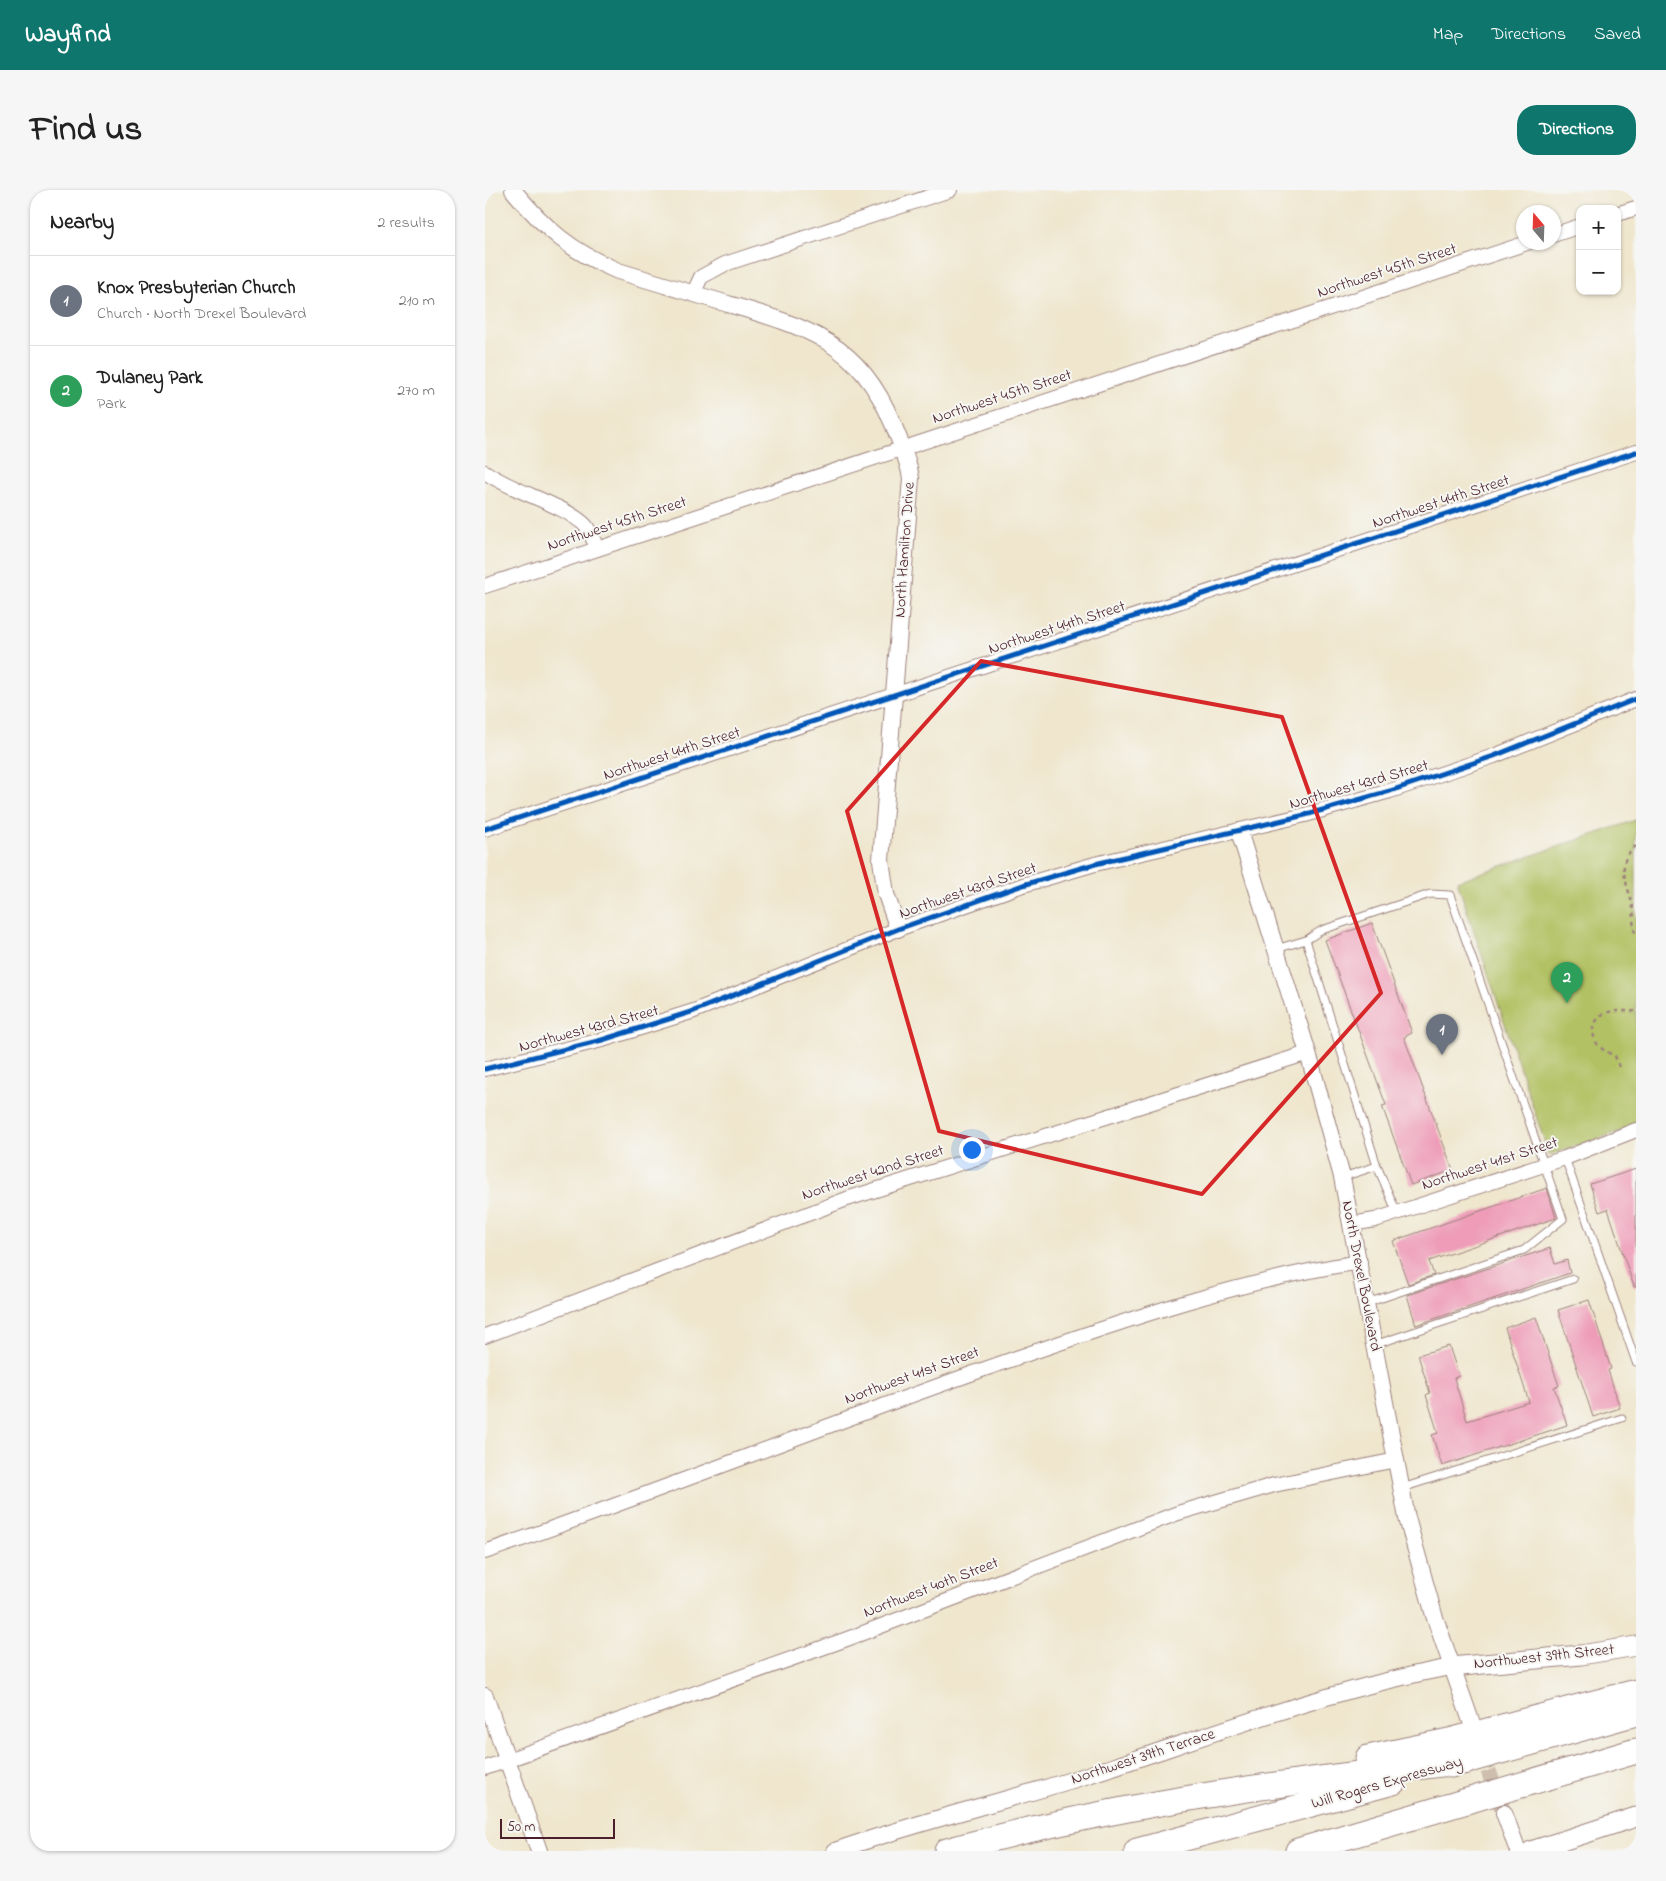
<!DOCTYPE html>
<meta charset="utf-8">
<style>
:root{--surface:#fff;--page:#f6f6f6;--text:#222;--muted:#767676;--line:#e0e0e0;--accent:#0f766e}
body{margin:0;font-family:"Indie Flower",sans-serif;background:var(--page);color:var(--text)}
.controls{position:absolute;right:15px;top:15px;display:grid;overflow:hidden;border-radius:10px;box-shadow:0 1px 4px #0004}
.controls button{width:45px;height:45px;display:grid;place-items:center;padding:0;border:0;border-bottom:1px solid var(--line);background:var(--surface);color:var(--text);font:25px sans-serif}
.compass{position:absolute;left:1031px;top:15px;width:45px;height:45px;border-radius:50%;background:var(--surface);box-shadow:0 1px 4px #0004;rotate:341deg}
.scale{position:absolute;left:15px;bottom:12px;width:115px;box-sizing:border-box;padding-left:5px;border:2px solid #4a1f2b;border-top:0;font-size:14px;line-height:18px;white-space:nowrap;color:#4a1f2b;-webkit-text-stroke:4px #f6f6f2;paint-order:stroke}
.you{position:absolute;left:486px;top:959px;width:18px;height:18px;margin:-12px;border:4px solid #fff;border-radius:50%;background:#1a73e8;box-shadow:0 0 0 8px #1a73e833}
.badge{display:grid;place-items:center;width:32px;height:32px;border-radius:50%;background:var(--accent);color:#fff;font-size:16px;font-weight:700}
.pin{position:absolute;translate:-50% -41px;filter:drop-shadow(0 1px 2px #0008)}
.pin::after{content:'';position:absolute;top:26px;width:18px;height:15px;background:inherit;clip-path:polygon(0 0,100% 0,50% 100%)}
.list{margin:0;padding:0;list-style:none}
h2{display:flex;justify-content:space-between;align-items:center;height:65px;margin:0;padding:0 20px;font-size:21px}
h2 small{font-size:16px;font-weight:400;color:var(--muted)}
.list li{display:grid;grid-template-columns:32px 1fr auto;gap:15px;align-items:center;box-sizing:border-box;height:90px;padding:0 20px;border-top:1px solid var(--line)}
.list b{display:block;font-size:19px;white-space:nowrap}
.list p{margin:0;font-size:16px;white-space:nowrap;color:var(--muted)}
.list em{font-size:16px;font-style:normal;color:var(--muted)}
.map{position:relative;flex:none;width:1151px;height:1661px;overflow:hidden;border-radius:20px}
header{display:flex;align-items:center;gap:30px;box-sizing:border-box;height:70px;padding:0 25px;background:var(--accent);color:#fff}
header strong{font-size:24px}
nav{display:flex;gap:28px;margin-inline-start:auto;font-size:18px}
.intro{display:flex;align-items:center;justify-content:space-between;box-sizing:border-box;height:120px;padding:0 30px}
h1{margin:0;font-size:35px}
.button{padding:12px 22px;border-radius:20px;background:var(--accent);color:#fff;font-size:18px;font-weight:700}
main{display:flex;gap:30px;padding:0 30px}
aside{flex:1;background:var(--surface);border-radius:20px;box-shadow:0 1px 4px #0004}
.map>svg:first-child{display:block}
.green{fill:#b2c163;stroke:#7e7047}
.building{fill:#ee9cb8}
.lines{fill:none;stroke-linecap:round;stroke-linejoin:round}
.tertiary-tunnel{stroke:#cebead;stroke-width:16;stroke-dasharray:16 8;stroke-linecap:butt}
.service-casing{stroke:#9c827c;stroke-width:9}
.minor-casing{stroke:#9c827c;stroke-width:16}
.tertiary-casing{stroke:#9c827c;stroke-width:18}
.secondary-casing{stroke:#9c827c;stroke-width:21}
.motorway-casing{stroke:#9c827c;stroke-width:27}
.path{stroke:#9c827c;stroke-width:2.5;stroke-dasharray:4 4;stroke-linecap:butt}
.service{stroke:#fff;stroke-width:7}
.minor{stroke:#fff;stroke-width:14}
.tertiary{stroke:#fff;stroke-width:16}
.secondary{stroke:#fff;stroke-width:19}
.motorway{stroke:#fff;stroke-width:25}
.cycleway-casing{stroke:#f6f6f2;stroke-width:8}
.cycleway{stroke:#0057b8;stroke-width:5}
.marked{fill:none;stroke:#d62828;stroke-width:4;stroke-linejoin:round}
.labels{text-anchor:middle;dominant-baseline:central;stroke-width:4;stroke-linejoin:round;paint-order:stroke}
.street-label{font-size:16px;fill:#4a1f2b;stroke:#f6f6f2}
</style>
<header>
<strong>Wayfind</strong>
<nav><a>Map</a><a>Directions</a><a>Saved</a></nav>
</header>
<div class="intro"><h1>Find us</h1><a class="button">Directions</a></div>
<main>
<aside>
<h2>Nearby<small>2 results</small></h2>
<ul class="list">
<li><span class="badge" style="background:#6b7280">1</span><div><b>Knox Presbyterian Church</b><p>Church · North Drexel Boulevard</p></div><em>210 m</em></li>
<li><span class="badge" style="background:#2e9e5b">2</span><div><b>Dulaney Park</b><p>Park</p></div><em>270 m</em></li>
</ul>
</aside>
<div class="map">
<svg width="1151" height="1661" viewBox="0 0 1151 1661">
<rect width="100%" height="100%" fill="#f6f6f2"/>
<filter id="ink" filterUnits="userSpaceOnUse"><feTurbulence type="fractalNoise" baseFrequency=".02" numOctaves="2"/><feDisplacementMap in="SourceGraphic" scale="10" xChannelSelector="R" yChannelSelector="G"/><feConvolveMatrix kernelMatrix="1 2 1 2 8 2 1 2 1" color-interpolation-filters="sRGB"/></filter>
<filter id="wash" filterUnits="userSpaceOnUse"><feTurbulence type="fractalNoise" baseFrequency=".0096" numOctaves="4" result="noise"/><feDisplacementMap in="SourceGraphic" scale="20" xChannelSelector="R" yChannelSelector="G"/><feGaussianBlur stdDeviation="1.12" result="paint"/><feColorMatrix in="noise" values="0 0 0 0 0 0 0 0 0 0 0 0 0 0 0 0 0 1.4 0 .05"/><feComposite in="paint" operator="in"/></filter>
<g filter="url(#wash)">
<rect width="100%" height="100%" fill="#efe6cd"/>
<!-- green -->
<path class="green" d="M1151,630V936L1064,965L972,691Z"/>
<g id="blocks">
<!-- building -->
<g class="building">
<path d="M887,733L927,843L919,847L968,980L926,995L897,916L901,915L840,750Z"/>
<path d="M1151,979V1097H1149L1123,1019L1114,1022L1105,994Z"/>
<path d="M1062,998L1071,1028L944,1071L949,1085L923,1094L908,1051Z"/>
<path d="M1065,1058L1070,1074L1082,1070L1085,1083L931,1135L922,1105Z"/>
<path d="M1104,1110L1126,1179L1123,1180L1135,1218L1108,1227L1073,1120Z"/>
<path d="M1051,1127L1074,1196L1069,1197L1082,1235L957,1276L947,1245L953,1243L941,1205L945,1203L933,1165L964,1156L974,1186L969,1188L982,1231L1044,1212L1020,1138Z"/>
</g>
</g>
</g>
<g filter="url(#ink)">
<use href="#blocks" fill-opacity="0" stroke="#9c827c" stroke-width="1"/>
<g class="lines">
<!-- tertiary-tunnel -->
<path class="tertiary-tunnel" d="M995,1558L1019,1623"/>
<!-- service casing -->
<g class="service-casing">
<g id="service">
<path d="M821,750L892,976L912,1023"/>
<path d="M791,759L821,750L837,740L945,704L965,705L1078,1029L1039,1060L882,1113"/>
<path d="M1080,968L1151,1172"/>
<path d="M858,987L892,976"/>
<path d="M889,1155L1088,1089"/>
<path d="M917,1298L1137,1228"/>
</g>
</g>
<!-- minor casing -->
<g class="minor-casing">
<g id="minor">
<path d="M1132,24L1151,18"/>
<path d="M1068,45L1095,36"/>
<path d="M208,104L216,87L240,74L465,0"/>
<path d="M0,282C28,302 78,314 100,335C106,342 109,351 112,359"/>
<path d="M0,396L1045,52"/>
<path d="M0,639L1151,262"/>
<path d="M0,879L117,850L209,821L413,739L538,695L610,674L820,625L905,601L1009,566L1151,509"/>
<path d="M867,1034L890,1030L1080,968L1151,940"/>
<path d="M0,1146L362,1009L823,863"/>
<path d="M0,1362C178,1300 353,1230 531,1168C644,1129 757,1090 875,1072"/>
<path d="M0,1578L362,1449L693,1323L789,1295L911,1270"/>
</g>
</g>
<!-- tertiary casing -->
<g class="tertiary-casing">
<g id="tertiary">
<path d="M28,0C60,39 87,62 133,81C170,92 206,103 243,114C322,137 374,152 408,234C415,251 423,269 426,288L396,670L401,704L413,739"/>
<path d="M754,641L823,863L857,987L922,1328L949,1425L987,1534"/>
<path d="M0,1506L54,1661"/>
<path d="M1019,1623L1033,1661"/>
<path d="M350,1661C432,1632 517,1612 600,1586C721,1547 841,1500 966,1477"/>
</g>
</g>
<!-- secondary casing -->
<g class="secondary-casing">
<g id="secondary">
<path d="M966,1477L1096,1465L1151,1456"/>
<path d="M1046,1661L1151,1627"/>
</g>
</g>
<!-- motorway casing -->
<g class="motorway-casing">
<g id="motorway">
<path d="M883,1568L964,1551L1151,1502"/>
<path d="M966,1575L1151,1523"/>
<path d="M462,1661C632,1613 808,1591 982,1571"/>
<path d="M652,1661L908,1592"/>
<path d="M813,1661L1151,1561"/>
</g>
</g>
<!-- path -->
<g class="path">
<path d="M1151,656C1128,673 1144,695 1148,718C1150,727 1146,735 1151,744"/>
<path d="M1134,877L1130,866C1116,859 1108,855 1108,838C1116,816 1132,822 1151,821"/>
</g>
<!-- service -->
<use href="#service" class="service"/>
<!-- minor -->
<use href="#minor" class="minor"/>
<!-- tertiary -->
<use href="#tertiary" class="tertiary"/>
<!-- secondary -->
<use href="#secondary" class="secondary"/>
<!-- motorway -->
<use href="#motorway" class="motorway"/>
<!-- cycleway casing -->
<g class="cycleway-casing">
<g id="cycleway">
<path d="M0,639L1151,262"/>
<path d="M0,879L117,850L209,821L413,739L538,695L610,674L820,625L905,601L1009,566L1151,509"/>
</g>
</g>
<!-- cycleway -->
<use href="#cycleway" class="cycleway"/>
</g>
</g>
<!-- marked area -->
<path class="marked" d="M496,471L797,527L896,803L717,1004L454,941L362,621Z"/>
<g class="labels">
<!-- street labels -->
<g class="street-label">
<text transform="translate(902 81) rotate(-18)">Northwest 45th Street</text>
<text transform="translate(517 207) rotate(-18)">Northwest 45th Street</text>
<text transform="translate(956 312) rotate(-18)">Northwest 44th Street</text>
<text transform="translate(132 334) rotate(-18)">Northwest 45th Street</text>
<text transform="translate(420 360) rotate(-86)">North Hamilton Drive</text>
<text transform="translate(572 438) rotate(-18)">Northwest 44th Street</text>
<text transform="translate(187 564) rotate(-18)">Northwest 44th Street</text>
<text transform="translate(874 595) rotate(-16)">Northwest 43rd Street</text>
<text transform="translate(483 701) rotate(-19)">Northwest 43rd Street</text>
<text transform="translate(104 839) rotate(-15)">Northwest 43rd Street</text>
<text transform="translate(1005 974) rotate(-18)">Northwest 41st Street</text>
<text transform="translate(388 983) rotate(-18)">Northwest 42nd Street</text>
<text transform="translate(876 1086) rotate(79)">North Drexel Boulevard</text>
<text transform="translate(427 1186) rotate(-20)">Northwest 41st Street</text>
<text transform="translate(446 1398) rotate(-21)">Northwest 40th Street</text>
<text transform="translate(1059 1467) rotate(-6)">Northwest 39th Street</text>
<text transform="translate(658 1567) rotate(-18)">Northwest 39th Terrace</text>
<text transform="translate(902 1593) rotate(-16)">Will Rogers Expressway</text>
</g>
</g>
</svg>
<div class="controls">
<button>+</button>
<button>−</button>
</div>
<svg class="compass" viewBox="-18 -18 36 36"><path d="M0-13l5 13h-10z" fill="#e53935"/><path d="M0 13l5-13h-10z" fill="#767676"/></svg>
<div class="scale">50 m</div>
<div class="you"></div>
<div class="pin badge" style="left:957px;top:865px;background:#6b7280">1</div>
<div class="pin badge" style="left:1082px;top:813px;background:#2e9e5b">2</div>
</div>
</main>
